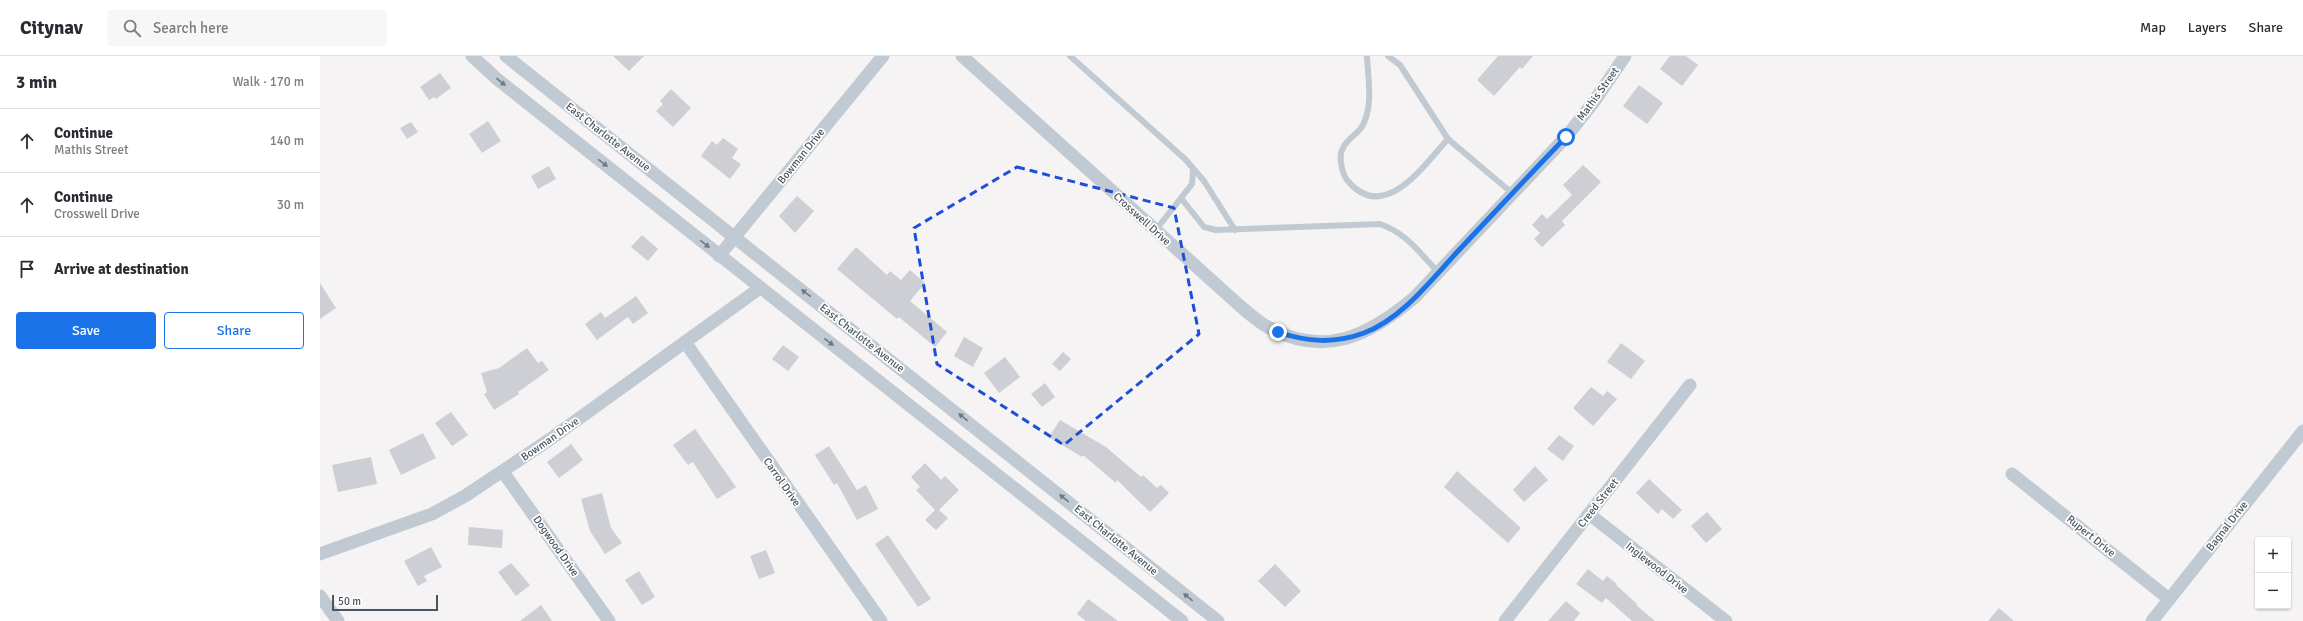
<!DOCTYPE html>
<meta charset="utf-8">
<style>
:root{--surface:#fff;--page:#f7f7f7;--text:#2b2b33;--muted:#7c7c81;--line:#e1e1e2;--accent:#1a73e8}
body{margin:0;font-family:Signika,sans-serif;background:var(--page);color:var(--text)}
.controls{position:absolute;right:12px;bottom:12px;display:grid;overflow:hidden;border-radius:4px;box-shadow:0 1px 3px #0004}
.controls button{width:36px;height:36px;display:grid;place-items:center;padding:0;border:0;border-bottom:1px solid var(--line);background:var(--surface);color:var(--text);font:20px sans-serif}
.scale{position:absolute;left:12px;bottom:10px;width:106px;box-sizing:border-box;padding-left:4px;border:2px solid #4a5661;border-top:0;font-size:11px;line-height:14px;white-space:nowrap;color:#4a5661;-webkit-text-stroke:3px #fff;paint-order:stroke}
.stop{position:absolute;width:12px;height:12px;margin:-9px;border:3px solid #1a73e8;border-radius:50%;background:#fff}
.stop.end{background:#1a73e8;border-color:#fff;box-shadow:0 1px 4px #0008}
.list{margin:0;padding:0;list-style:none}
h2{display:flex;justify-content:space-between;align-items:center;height:52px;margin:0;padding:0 16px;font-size:17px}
h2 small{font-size:13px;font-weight:400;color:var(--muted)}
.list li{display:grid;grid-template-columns:26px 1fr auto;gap:12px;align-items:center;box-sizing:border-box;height:64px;padding:0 16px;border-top:1px solid var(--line)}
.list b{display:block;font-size:15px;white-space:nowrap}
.list p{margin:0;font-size:13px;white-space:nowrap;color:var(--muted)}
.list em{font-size:13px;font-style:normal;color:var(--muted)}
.actions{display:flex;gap:8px;padding:12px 16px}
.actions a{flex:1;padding:9px 0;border:1px solid var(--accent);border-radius:4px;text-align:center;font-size:14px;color:var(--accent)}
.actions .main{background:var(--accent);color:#fff}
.icon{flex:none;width:22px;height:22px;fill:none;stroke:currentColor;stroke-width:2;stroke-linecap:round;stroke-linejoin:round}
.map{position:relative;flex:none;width:1983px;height:565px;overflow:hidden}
header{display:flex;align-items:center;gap:24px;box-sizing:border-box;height:56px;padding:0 20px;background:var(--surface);border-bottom:1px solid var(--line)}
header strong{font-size:19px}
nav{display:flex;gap:22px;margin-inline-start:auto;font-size:14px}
.search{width:280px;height:36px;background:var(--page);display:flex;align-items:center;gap:10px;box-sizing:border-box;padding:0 14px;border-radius:4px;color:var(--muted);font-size:15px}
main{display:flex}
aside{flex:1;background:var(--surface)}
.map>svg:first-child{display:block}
.building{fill:#cdcfd5}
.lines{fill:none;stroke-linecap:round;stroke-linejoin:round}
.lane{stroke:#c1cad2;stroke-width:6}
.street{stroke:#c1cad2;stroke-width:13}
.oneway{fill:#6e7983}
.route{stroke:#1a73e8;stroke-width:5}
.marked{fill:none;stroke:#1d4ed8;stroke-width:3;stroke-dasharray:8 5;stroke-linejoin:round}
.labels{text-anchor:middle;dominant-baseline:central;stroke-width:3.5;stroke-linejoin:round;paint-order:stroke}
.street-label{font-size:11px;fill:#4a5661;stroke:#fff}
</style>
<header>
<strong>Citynav</strong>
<div class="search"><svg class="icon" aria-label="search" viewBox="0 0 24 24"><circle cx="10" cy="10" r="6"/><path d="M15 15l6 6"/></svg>Search here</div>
<nav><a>Map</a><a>Layers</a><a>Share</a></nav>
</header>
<main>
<aside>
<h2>3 min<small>Walk · 170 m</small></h2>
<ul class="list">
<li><svg class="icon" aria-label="ahead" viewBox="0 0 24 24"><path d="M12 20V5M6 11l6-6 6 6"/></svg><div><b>Continue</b><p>Mathis Street</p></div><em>140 m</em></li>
<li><svg class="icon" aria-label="ahead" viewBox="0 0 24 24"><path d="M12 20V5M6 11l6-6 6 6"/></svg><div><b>Continue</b><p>Crosswell Drive</p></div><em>30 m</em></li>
<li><svg class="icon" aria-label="arrive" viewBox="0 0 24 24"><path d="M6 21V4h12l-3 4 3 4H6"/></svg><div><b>Arrive at destination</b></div></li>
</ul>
<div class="actions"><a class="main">Save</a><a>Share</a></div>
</aside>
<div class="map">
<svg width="1983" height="565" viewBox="0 0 1983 565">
<rect width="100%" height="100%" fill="#f5f3f3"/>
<!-- building -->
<g class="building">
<path d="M293,0H324L309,15Z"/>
<path d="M1178,0H1213L1202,13L1200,11L1174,40L1157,24Z"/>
<path d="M1350,0H1366L1378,9L1362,30L1340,13Z"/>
<path d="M120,17L131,32L116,43L114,41L109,44L100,31Z"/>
<path d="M1319,29L1343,47L1327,68L1303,50Z"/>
<path d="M351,33L371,52L353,71L336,55L343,48L340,45Z"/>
<path d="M168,65L181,85L162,97L149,78Z"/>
<path d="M91,66L98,76L87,83L80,72Z"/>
<path d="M403,82L418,93L412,102L421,108L410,123L381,100L392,85L397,89Z"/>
<path d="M1263,109L1281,126L1242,165L1245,169L1222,191L1214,183L1220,177L1212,169L1222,158L1227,163L1252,139L1243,129Z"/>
<path d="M229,110L236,123L218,133L211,120Z"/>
<path d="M477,140L494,155L475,177L459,160Z"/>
<path d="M322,179L338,193L328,205L311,191Z"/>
<path d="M536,191L567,219L570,215L581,224L590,214L605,227L590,245L627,276L615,291L579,261L577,263L517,213Z"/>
<path d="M0,227L16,252L0,263Z"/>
<path d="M316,240L328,257L313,268L308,261L277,284L265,268L281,256L285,262Z"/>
<path d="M644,281L663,292L653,311L634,300Z"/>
<path d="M1301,287L1325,305L1311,323L1287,306Z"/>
<path d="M463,289L479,301L468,315L452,303Z"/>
<path d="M207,292L218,307L222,305L229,314L198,336L199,338L174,354L164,338L167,336L161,317L179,312Z"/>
<path d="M743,296L751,303L740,315L732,308Z"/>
<path d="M685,301L700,321L679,337L664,317Z"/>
<path d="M725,327L735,341L722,351L711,338Z"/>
<path d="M1271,331L1283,340L1287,335L1297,343L1273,370L1253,352Z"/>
<path d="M131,356L148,379L132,390L115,367Z"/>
<path d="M740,364L786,391L821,421L823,419L837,432L841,429L849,437L830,456L797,424L796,427L763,399L762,401L729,381Z"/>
<path d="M375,373L416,431L397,443L373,406L368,409L353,389Z"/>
<path d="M103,377L116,402L81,419L69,394Z"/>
<path d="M1239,379L1254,390L1243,405L1227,393Z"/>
<path d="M251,388L263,404L239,422L227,406Z"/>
<path d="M509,390L537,434L546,429L558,453L537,464L517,427L514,429L495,399Z"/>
<path d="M51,401L57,428L18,436L12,409Z"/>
<path d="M605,407L621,424L625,420L639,434L619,454L628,462L616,474L605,464L615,454L596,434L600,431L591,421Z"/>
<path d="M1215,410L1228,424L1204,446L1193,434Z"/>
<path d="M1137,415L1201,472L1188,487L1124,431Z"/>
<path d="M1329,423L1362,454L1353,463L1342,453L1338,458L1316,437Z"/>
<path d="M282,437L291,472L302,487L285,498L270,475L261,443Z"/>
<path d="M1387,456L1402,473L1386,487L1371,470Z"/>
<path d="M149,471L183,474L182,492L148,489Z"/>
<path d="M568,479L611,543L598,551L555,488Z"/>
<path d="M111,491L122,511L104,520L107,525L98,530L84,505Z"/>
<path d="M446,494L455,517L439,523L430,500Z"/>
<path d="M191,507L210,529L196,540L178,516Z"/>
<path d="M955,508L981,535L965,551L938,525Z"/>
<path d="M1268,513L1283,525L1287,520L1297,528L1296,529L1317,548L1316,549L1335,565H1312L1286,542L1282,547L1256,528Z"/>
<path d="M319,515L335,541L322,549L305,524Z"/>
<path d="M768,543L798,565H766L757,558Z"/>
<path d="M1246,545L1260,557L1254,565H1228Z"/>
<path d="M221,549L232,565H200Z"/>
<path d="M1679,552L1694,565H1668Z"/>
</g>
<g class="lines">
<!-- lane -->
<g class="lane">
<path d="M750,0L865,103L884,125L915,174"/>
<path d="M1047,0C1048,22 1054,53 1041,72C1036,79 1026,84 1023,92C1018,100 1022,117 1027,124C1064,169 1103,110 1128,83"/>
<path d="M1068,0L1080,9L1128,83L1192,137"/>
<path d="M861,142L884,171L896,174L1060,168C1086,177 1099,196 1118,216"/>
<path d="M835,175L872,128L873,114"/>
</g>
<!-- street -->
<g class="street">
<path d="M152,0L177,23L862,565"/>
<path d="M186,0L898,565"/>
<path d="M642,0L919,249C927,256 936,264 946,270C1004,303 1049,280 1095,241L1246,81L1273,47L1305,0"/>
<path d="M399,200L563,0"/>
<path d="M365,286L561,565"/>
<path d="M183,416L289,565"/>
<path d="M1692,418L1849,543"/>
<path d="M1269,458L1406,565"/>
<path d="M0,498L112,458L145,440L229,384L440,232"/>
<path d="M0,540L18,565"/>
<path d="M1185,565L1370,329"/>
<path d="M1832,565L1983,375"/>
</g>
</g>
<!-- one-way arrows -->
<defs><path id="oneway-solid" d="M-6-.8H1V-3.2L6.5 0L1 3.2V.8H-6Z"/></defs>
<g class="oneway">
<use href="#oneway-solid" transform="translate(181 26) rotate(39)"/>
<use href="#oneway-solid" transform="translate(283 107) rotate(38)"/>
<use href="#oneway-solid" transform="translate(385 188) rotate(38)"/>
<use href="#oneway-solid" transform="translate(486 237) rotate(-142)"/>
<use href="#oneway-solid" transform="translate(509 286) rotate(38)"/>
<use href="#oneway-solid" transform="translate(643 361) rotate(-141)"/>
<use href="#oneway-solid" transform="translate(744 442) rotate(-141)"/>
<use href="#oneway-solid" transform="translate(868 541) rotate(-141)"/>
</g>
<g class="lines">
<!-- route -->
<path class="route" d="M958,276C987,286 1014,288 1044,277C1082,263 1112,223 1139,194C1175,156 1210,118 1246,81"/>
</g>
<!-- marked area -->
<path class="marked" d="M697,111L854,152L879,278L744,389L617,308L594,172Z"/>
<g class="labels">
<!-- street labels -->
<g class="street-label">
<text transform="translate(1278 38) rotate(-54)">Mathis Street</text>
<text transform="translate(288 81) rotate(38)">East Charlotte Avenue</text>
<text transform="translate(481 100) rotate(-51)">Bowman Drive</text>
<text transform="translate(822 163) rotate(42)">Crosswell Drive</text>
<text transform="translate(542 282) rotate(38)">East Charlotte Avenue</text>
<text transform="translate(230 383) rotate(-35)">Bowman Drive</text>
<text transform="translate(462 426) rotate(55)">Carrol Drive</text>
<text transform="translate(1278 447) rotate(-52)">Creed Street</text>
<text transform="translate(1907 470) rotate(-52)">Bagnal Drive</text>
<text transform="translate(1771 480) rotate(39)">Rupert Drive</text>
<text transform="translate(796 484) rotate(39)">East Charlotte Avenue</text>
<text transform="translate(236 490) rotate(55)">Dogwood Drive</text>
<text transform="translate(1337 512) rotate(38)">Inglewood Drive</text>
</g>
</g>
</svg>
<div class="controls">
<button>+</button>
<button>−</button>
</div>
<div class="scale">50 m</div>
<div class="stop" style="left:1246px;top:81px"></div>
<div class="stop end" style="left:958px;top:276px"></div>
</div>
</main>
